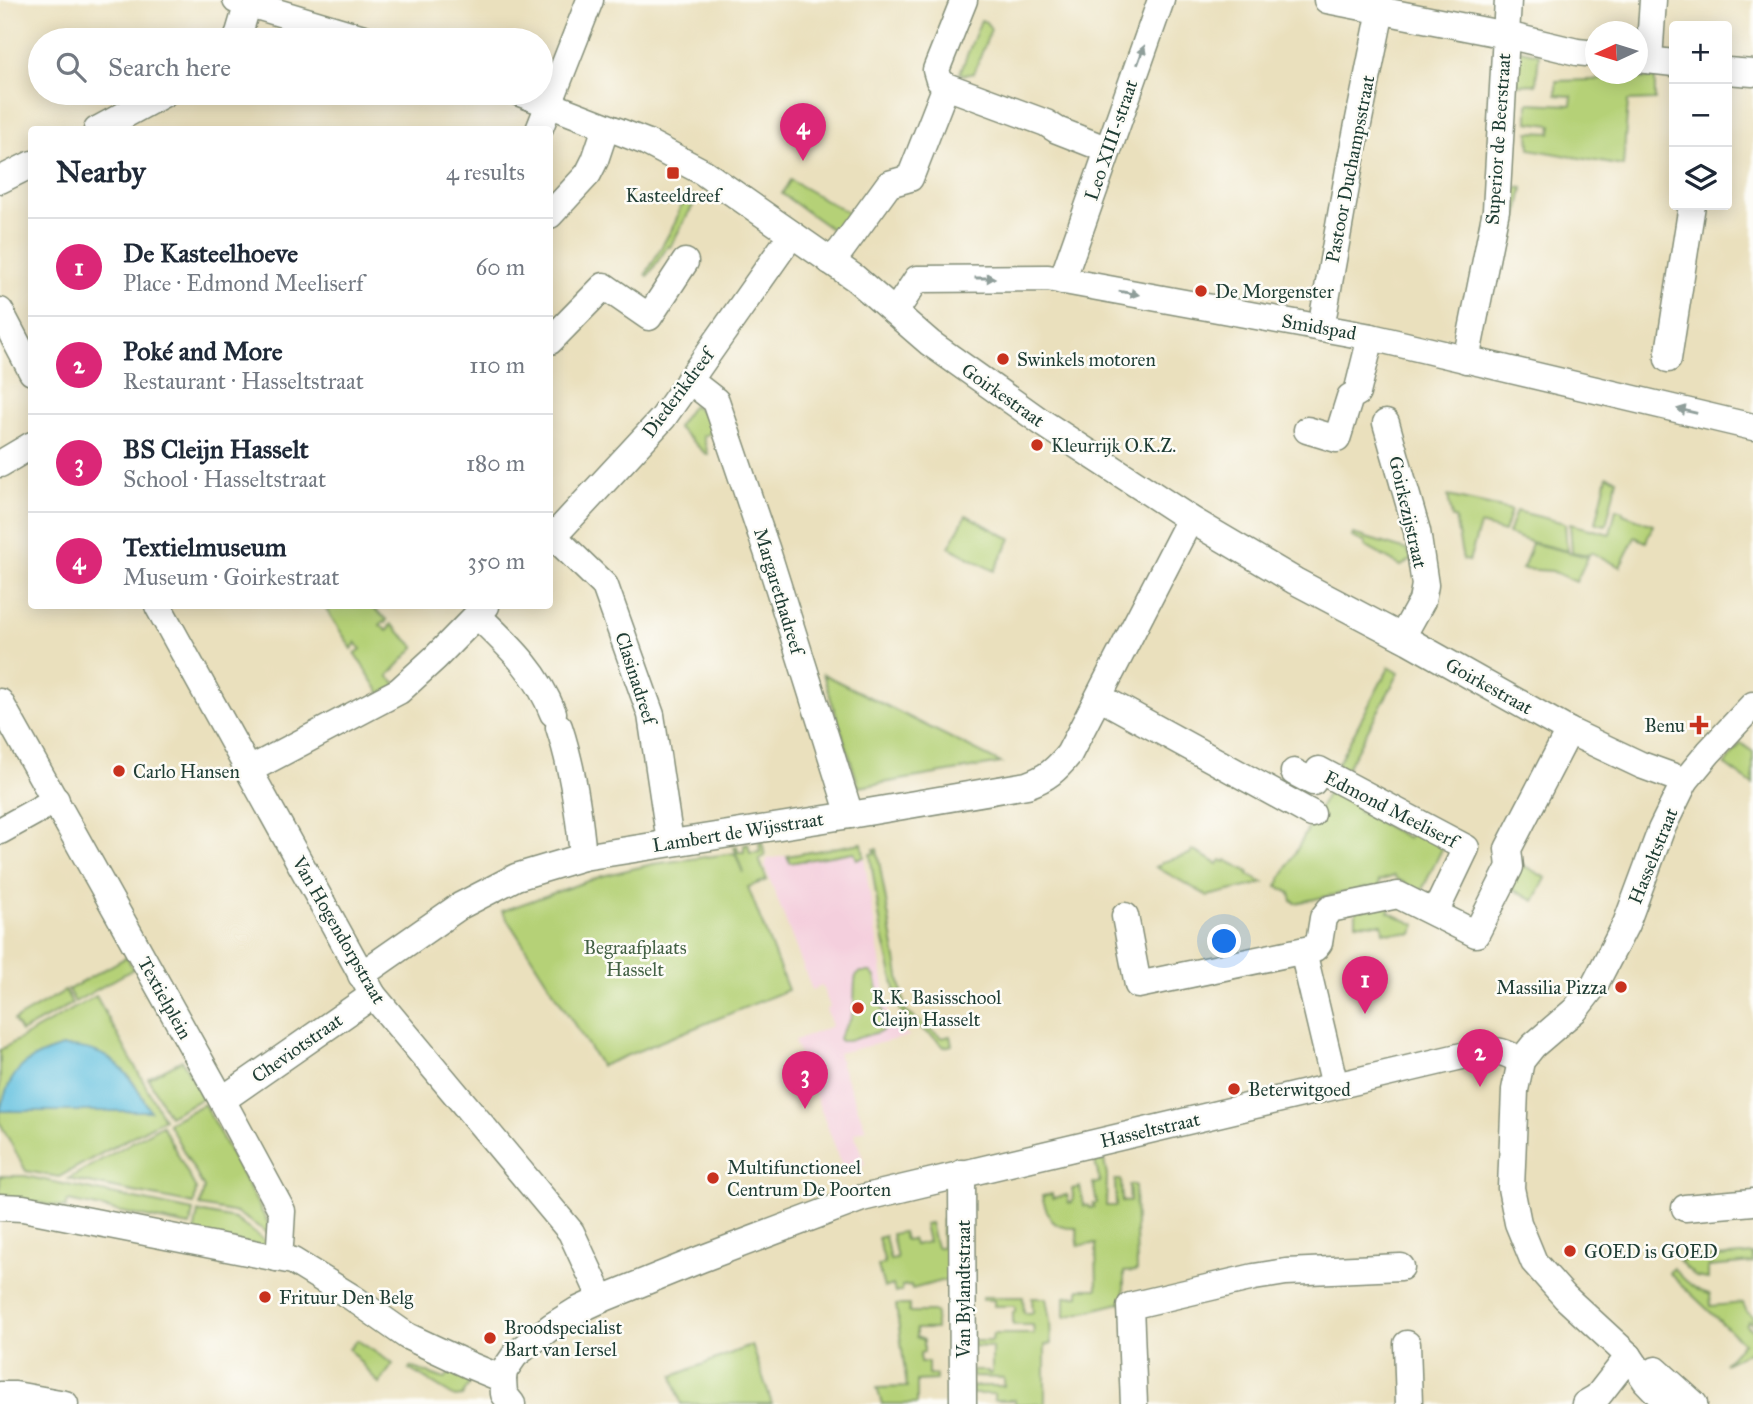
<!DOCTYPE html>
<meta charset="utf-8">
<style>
:root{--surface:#fff;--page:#f6f6f7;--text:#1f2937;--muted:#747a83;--line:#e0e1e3;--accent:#db2777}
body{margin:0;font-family:"IM FELL Great Primer",serif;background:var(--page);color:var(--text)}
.controls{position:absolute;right:21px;top:21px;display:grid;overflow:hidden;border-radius:7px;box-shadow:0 4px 18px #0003}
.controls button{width:63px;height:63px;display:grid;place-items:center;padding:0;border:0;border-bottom:2px solid var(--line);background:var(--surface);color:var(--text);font:35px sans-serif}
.compass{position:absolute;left:1585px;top:21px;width:63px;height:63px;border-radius:50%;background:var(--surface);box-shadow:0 4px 18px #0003;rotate:266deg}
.you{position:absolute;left:1225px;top:942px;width:24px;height:24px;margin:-18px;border:5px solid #fff;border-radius:50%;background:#1a73e8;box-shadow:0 0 0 10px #1a73e833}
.badge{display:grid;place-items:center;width:46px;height:46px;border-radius:50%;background:var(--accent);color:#fff;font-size:23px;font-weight:700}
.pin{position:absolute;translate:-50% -58px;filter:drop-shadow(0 2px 4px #0008)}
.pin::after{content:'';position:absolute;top:37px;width:24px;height:21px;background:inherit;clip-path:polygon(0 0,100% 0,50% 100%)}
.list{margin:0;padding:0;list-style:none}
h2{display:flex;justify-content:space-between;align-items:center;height:91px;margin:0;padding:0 28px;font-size:30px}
h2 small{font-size:23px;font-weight:400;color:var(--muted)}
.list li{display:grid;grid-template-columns:46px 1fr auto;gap:21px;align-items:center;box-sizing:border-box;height:98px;padding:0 28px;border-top:2px solid var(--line)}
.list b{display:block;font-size:26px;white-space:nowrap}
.list p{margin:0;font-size:23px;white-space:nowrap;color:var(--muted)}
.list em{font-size:23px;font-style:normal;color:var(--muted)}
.icon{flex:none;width:38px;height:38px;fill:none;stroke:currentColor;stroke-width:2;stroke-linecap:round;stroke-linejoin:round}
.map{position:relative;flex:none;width:1753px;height:1404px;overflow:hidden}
.search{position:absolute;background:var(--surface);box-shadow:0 4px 18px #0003;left:28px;top:28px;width:525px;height:77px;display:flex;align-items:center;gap:18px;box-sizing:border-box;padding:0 24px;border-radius:38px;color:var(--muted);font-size:26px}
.panel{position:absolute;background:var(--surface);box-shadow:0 4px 18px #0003;left:28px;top:126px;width:525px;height:483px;border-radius:7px}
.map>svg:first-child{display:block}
.built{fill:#f4cfdd}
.green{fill:#b5d177;stroke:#6a8756;stroke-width:2;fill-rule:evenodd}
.water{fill:#61c0df;stroke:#407e8a;stroke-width:2}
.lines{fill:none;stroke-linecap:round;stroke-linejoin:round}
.minor-casing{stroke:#848e78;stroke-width:29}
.minor{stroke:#fff;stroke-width:26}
.oneway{fill:#8f9e9a}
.poi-dot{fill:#c8321e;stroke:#fdfcf7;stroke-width:2.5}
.labels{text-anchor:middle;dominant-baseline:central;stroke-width:5;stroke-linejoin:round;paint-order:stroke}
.street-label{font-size:19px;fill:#1f3d34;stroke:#fdfcf7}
.poi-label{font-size:19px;fill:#1f3d34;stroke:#fdfcf7;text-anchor:start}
.park-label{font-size:19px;fill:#446245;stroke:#fdfcf7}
</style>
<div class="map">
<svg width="1753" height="1404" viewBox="0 0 1753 1404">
<rect width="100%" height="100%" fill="#fdfcf7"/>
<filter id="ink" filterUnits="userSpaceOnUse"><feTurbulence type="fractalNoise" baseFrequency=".0143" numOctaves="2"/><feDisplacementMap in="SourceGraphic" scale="14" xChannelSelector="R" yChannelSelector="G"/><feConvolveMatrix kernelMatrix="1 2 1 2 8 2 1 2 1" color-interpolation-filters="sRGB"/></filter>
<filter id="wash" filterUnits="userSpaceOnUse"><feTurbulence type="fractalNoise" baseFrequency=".00686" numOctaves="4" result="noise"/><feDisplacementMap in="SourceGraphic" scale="28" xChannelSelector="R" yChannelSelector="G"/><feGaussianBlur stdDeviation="1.57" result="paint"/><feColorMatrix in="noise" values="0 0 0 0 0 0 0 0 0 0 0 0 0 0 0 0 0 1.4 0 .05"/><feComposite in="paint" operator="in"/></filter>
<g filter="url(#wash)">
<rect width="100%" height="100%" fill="#eae0bd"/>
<!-- built -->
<path class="built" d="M862,843L890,1025L910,1036L838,1053L841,1062H840L866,1129L854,1133L865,1164L845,1172L794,1041L832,1026L826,1009L830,1007L822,986L812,990L765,867L767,859Z"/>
<!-- green -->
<g class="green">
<path d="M981,20L986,22L991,29L974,73L965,75L960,73Z"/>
<path d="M1521,50L1539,54L1536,84L1516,85L1518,53Z"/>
<path d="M1655,78V100L1628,101L1623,166L1530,149L1529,132L1551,133L1552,125L1528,122V103L1571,105L1572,96L1556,95V81Z"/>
<path d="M790,180L850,214L842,236L835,230L834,231L782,194Z"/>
<path d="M1508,187L1523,188L1513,241L1504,239Z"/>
<path d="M687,192L697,198L670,247L668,246L648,276L646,274L675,223L681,205H684Z"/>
<path d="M693,405L709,417L714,432L703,436L708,454H706L677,427Z"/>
<path d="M1607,476L1617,479L1606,525L1596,523Z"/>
<path d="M1448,496L1511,510L1504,532L1480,525L1469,561L1463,560L1455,518H1452Z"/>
<path d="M1616,509L1623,511V514L1653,525L1646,542L1635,537L1620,567L1591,552L1589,555L1572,552L1570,524L1610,534Z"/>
<path d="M1516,511L1565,523L1567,551L1531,542L1508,534Z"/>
<path d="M966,515L1011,539L994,571L949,547Z"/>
<path d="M1353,534L1407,550L1413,559L1401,566L1365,546L1366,543L1352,537Z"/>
<path d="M1532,543L1588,557L1576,582L1552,571L1522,569L1524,566Z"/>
<path d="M324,606H371L387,620L385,623L383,622L380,625L387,631L390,628L389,627L391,624L415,647L388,676L398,685L381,694L355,654L361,649L356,642L352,649Z"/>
<path d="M1389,667L1399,673L1346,770L1337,765Z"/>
<path d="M823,674L1001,763L859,787Z"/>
<path d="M1741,743L1753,752V785L1725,765Z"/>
<path d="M1333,783L1363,800L1358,811L1408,838L1414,828L1444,845L1421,892L1397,879L1394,876L1379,881L1380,889L1372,887L1295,903L1294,901H1292L1290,893L1277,886Z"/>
<path d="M759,842H762L765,856L759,859L767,880L748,887L788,990L601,1066L502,911L602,876L653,864L735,853L743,873L734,847L737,846L738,852H744V845L748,844L750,853L760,852Z"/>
<path d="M862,843L864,857L857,860L854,852L790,863L787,856Z"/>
<path d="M874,849H877L905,1011L942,1038L950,1036L952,1045L944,1047C932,1032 911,1026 900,1011L881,927L870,854L875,853Z"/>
<path d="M1192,850L1218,864L1221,860L1225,862L1226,860L1249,872L1248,875L1264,883L1208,896L1156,867L1160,865L1162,862L1190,854Z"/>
<path d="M1521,864L1546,878L1534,901L1509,888Z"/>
<path d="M1391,905L1388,912L1416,925L1412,934L1383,932L1382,924L1356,923V910Z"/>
<path d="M127,957L133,969L75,1002L68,990Z"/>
<path d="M861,972H871L875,977L886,1022L882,1031L848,1041H841L839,1039C840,1030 850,1025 852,1015C856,1002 853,988 856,976Z"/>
<path d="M65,991L72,1004L21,1032L14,1020Z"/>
<path d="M96,996L164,1119L59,1177L26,1171L0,1123V1050ZM63,1047L128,1075L139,1091L150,1111L17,1072C32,1057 43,1053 63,1047Z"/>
<path d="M182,1060L202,1097H205L169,1116L148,1078Z"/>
<path d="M204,1104L276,1238L237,1213L200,1206L204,1188L168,1123Z"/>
<path d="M162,1125L196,1189L194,1204L68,1179Z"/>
<path d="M1104,1160L1107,1176L1106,1206H1116L1115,1180H1121L1122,1202L1130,1201L1129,1185H1135L1137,1271L1124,1272V1302L1065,1317V1297L1079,1296V1289H1097L1096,1244L1078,1245L1077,1228C1052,1229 1048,1219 1042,1196L1052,1194L1053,1198L1067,1195L1069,1203H1072L1073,1196L1072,1189L1080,1187L1084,1206L1088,1205L1089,1208L1094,1207L1093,1204L1097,1203L1093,1184L1100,1182L1095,1162Z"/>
<path d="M0,1176H25L193,1211L190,1226L68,1201L66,1208L0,1196Z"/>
<path d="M198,1212L235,1219L265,1241V1247L194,1234Z"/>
<path d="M947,1219V1254H958L953,1278L912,1289L911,1285L902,1286V1291L895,1293L893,1285L884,1288L878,1266L885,1263L878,1238L885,1236L890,1260L897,1259L892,1234L903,1232L905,1240L912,1239L914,1245L928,1242L924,1224L930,1223L936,1247H942V1220Z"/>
<path d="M1753,1254V1263L1708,1267V1279L1696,1277L1678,1260Z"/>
<path d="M1673,1268C1684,1279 1694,1291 1710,1294L1711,1306L1743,1303L1747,1312L1753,1317V1324L1749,1321L1746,1325L1753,1331V1350L1724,1364L1743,1343L1670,1274L1669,1273Z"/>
<path d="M982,1297H1023L1024,1313H1033L1032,1298H1046L1050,1321L1051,1344L1045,1345V1404H1015V1400H994V1394H972V1386H1004V1378L972,1377V1371H988L989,1374L992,1373V1347L972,1346V1341H992L993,1334H1034L1033,1325H1013V1312H1015V1306H994V1300H982Z"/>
<path d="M896,1305H909V1312H936V1329H916V1337L924,1340V1352L920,1353V1362H928V1374L936,1375V1380L917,1381V1404H882L877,1388L907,1387Z"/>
<path d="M357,1340L393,1364L379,1384L349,1349Z"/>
<path d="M752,1345L772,1404H681L673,1376Z"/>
<path d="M411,1367L445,1379L451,1370L470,1379L469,1385L462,1396L455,1397L409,1369Z"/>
</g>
<!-- water -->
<path class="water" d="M63,1047C111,1046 129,1072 150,1111H0C10,1071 23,1058 63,1047Z"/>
</g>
<g filter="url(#ink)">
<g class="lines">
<!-- minor casing -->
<g class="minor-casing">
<g id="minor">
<path d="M236,0L370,40"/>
<path d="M964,0L936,70L939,80L946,86L1046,123L1057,130L1108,150"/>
<path d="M1327,0L1506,35L1577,52L1596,54"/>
<path d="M237,40L248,3"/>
<path d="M1638,59L1674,63"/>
<path d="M1649,60L1653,0"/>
<path d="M1727,71L1753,73"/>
<path d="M520,93L646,142L703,172L855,278L930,343L1040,421L1190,519L1295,581L1409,641L1569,731L1641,765L1685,781"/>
<path d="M97,130L165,93"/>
<path d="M539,130L590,0"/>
<path d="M0,180L32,164"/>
<path d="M550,215L588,174L595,160L606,127"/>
<path d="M830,261L841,250L889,184L910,178L946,86"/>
<path d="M1062,281L1161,0"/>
<path d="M0,311L32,372"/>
<path d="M895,312L917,279L1048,278L1371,337L1753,427"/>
<path d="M1321,328L1350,164L1381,10"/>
<path d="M550,341L604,286L649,317L685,262"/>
<path d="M1668,359L1692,205"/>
<path d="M1466,360L1496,210L1508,0"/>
<path d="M689,380L716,401L767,551L850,815"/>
<path d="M1386,423L1417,531L1425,585L1422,601L1402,637"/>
<path d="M1307,430L1337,439L1350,397L1357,393L1371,337"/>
<path d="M0,464L32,445"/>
<path d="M550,533L605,586L651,715L670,842"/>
<path d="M550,540L663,418L785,244L793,235"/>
<path d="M158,606L373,995L571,1232L602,1299"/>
<path d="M477,615C508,645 537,671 553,713"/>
<path d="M1099,697L1312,814"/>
<path d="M0,702L222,1100L282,1211L280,1245L277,1258"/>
<path d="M559,727C573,769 579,812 583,857"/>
<path d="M249,770L399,691L435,658L486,606"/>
<path d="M1294,772L1313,782L1319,770L1466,848L1435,913"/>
<path d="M0,831L56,800"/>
<path d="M1125,916L1138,985L1315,948L1319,943L1323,918L1330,909L1398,895L1476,934L1510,867L1508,849L1569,731"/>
<path d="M1303,951L1335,1086"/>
<path d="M361,975L460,906L516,877L583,857L850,815L1027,785C1047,778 1056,770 1069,754L1190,519"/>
<path d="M222,1100L373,995"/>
<path d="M962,1173L963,1404"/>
<path d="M0,1207L23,1208L293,1261L353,1298L407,1336L469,1365L503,1379"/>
<path d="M1685,1208L1753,1202"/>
<path d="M1407,1344L1409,1404"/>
<path d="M1656,1370L1694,1404"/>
<path d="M0,1395H15L65,1404"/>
<path d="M512,1404L504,1394L503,1379L504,1371L515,1355L552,1326L576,1311L602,1299L701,1259L862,1198L1479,1052C1498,1049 1505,1052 1521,1061"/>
<path d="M1134,1404L1130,1306L1254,1277L1286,1272L1401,1267"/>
<path d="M1585,1404L1597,1397L1629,1356"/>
<path d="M1668,1404L1646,1381L1629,1356L1565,1297L1534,1262L1518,1223L1511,1188L1515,1090L1521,1061L1533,1046L1575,1010L1595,984L1626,924L1661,830L1685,781L1709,752L1753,705"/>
</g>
</g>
<!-- minor -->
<use href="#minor" class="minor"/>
</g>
<!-- one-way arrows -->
<defs><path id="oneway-solid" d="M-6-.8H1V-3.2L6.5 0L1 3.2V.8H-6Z" transform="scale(1.75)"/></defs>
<g class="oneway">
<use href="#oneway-solid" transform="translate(1141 55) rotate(-70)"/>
<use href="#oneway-solid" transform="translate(985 278)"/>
<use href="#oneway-solid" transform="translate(1129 293) rotate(10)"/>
<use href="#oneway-solid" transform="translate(1687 411) rotate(-167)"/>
</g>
</g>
<!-- markers -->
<g class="poi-dot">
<rect x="666" y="166" width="14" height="14" rx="3.5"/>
<circle cx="1201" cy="291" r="7"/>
<circle cx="1003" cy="359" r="7"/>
<circle cx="1037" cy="445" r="7"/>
<path d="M1695.5 714.5h7v7h7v7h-7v7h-7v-7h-7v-7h7z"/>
<circle cx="119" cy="771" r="7"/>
<circle cx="1621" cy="987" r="7"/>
<circle cx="858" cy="1008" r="7"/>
<circle cx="1234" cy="1089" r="7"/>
<circle cx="713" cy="1178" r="7"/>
<circle cx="1570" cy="1251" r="7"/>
<circle cx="265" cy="1297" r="7"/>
<circle cx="490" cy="1338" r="7"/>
</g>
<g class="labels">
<!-- street labels -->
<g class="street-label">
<text transform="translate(1498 139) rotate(-86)">Superior de Beerstraat</text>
<text transform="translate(1111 140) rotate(-71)">Leo XIII-straat</text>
<text transform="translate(1350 169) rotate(-79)">Pastoor Duchampsstraat</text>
<text transform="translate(1319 327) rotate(10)">Smidspad</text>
<text transform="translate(678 393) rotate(-53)">Diederikdreef</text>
<text transform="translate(1003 395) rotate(35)">Goirkestraat</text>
<text transform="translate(1408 512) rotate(77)">Goirkezijstraat</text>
<text transform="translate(779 591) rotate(73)">Margarethadreef</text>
<text transform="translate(636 678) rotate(72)">Clasinadreef</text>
<text transform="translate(1489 686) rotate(29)">Goirkestraat</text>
<text transform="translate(1391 809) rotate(27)">Edmond Meeliserf</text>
<text transform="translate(738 832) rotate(-9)">Lambert de Wijsstraat</text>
<text transform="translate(1653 856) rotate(-68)">Hasseltstraat</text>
<text transform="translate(339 930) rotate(60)">Van Hogendorpstraat</text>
<text transform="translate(165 998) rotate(61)">Textielplein</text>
<text transform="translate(297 1048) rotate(-35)">Cheviotstraat</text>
<text transform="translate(1150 1130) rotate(-13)">Hasseltstraat</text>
<text transform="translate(963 1289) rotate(-90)">Van Bylandtstraat</text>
</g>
<!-- poi labels -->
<g class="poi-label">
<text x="673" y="195" text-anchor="middle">Kasteeldreef</text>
<text x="1215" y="291">De Morgenster</text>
<text x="1017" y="359">Swinkels motoren</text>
<text x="1051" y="445">Kleurrijk O.K.Z.</text>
<text x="1685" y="725" text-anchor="end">Benu</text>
<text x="133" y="771">Carlo Hansen</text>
<text x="1607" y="987" text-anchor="end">Massilia Pizza</text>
<text x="872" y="997">R.K. Basisschool<tspan x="872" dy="22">Cleijn Hasselt</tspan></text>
<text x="1248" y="1089">Beterwitgoed</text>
<text x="727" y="1167">Multifunctioneel<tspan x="727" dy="22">Centrum De Poorten</tspan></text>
<text x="1584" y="1251">GOED is GOED</text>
<text x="279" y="1297">Frituur Den Belg</text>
<text x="504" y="1327">Broodspecialist<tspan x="504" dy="22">Bart van Iersel</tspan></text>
</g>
<!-- park labels -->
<g class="park-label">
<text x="635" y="947">Begraafplaats<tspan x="635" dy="22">Hasselt</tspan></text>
</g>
</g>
</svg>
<div class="controls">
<button>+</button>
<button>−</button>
<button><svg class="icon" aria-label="layers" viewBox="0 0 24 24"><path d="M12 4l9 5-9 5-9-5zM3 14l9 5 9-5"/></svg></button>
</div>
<svg class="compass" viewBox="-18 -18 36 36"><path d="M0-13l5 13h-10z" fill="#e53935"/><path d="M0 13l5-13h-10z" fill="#747a83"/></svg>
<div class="you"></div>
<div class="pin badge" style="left:1365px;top:1014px">1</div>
<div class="pin badge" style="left:1480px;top:1087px">2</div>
<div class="pin badge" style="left:805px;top:1109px">3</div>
<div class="pin badge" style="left:803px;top:161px">4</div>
<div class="search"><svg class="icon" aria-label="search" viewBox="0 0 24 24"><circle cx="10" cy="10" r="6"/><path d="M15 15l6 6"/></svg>Search here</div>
<section class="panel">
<h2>Nearby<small>4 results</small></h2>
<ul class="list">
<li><span class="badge">1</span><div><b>De Kasteelhoeve</b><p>Place · Edmond Meeliserf</p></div><em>60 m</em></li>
<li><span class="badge">2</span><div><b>Poké and More</b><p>Restaurant · Hasseltstraat</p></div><em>110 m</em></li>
<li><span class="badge">3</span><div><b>BS Cleijn Hasselt</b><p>School · Hasseltstraat</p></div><em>180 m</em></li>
<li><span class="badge">4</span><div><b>Textielmuseum</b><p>Museum · Goirkestraat</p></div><em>350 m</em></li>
</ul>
</section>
</div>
